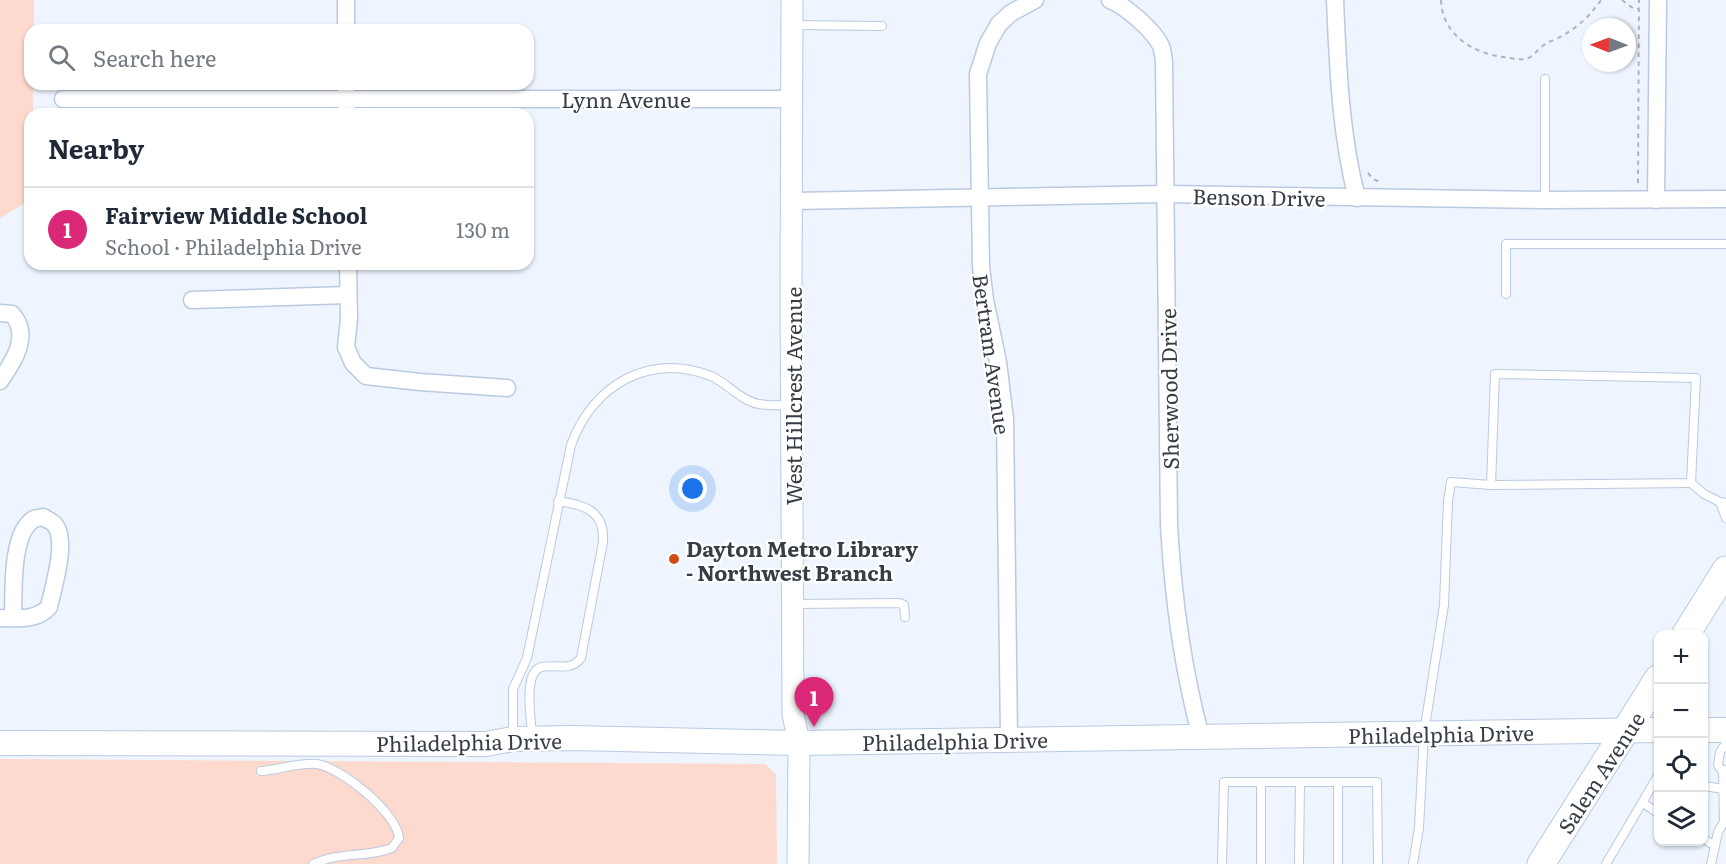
<!DOCTYPE html>
<meta charset="utf-8">
<style>
:root{--surface:#fff;--page:#f6f6f7;--text:#1f2937;--muted:#747a83;--line:#e0e1e3;--accent:#db2777}
body{margin:0;font-family:Literata,serif;background:var(--page);color:var(--text)}
.controls{position:absolute;right:18px;bottom:18px;display:grid;overflow:hidden;border-radius:12px;box-shadow:0 2px 4px #0004}
.controls button{width:54px;height:54px;display:grid;place-items:center;padding:0;border:0;border-bottom:2px solid var(--line);background:var(--surface);color:var(--text);font:30px sans-serif}
.compass{position:absolute;left:1582px;top:18px;width:54px;height:54px;border-radius:50%;background:var(--surface);box-shadow:0 2px 4px #0004;rotate:271deg}
.you{position:absolute;left:693px;top:489px;width:21px;height:21px;margin:-15px;border:4px solid #fff;border-radius:50%;background:#1a73e8;box-shadow:0 0 0 9px #1a73e833}
.badge{display:grid;place-items:center;width:39px;height:39px;border-radius:50%;background:var(--accent);color:#fff;font-size:20px;font-weight:700}
.pin{position:absolute;translate:-50% -50px;filter:drop-shadow(0 2px 3px #0008)}
.pin::after{content:'';position:absolute;top:32px;width:21px;height:18px;background:inherit;clip-path:polygon(0 0,100% 0,50% 100%)}
.list{margin:0;padding:0;list-style:none}
h2{display:flex;justify-content:space-between;align-items:center;height:78px;margin:0;padding:0 24px;font-size:26px}
h2 small{font-size:20px;font-weight:400;color:var(--muted)}
.list li{display:grid;grid-template-columns:39px 1fr auto;gap:18px;align-items:center;box-sizing:border-box;height:84px;padding:0 24px;border-top:2px solid var(--line)}
.list b{display:block;font-size:22px;white-space:nowrap}
.list p{margin:0;font-size:20px;white-space:nowrap;color:var(--muted)}
.list em{font-size:20px;font-style:normal;color:var(--muted)}
.icon{flex:none;width:33px;height:33px;fill:none;stroke:currentColor;stroke-width:2;stroke-linecap:round;stroke-linejoin:round}
.map{position:relative;flex:none;width:1726px;height:864px;overflow:hidden}
.search{position:absolute;background:var(--surface);box-shadow:0 2px 4px #0004;left:24px;top:24px;width:510px;height:66px;display:flex;align-items:center;gap:15px;box-sizing:border-box;padding:0 21px;border-radius:18px;color:var(--muted);font-size:22px}
.panel{position:absolute;background:var(--surface);box-shadow:0 2px 4px #0004;left:24px;top:108px;width:510px;height:162px;border-radius:18px}
.map>svg:first-child{display:block}
.green{fill:#fdd9ce}
.lines{fill:none;stroke-linecap:round;stroke-linejoin:round}
.service-casing{stroke:#b9cae1;stroke-width:10}
.minor-casing{stroke:#b9cae1;stroke-width:19}
.tertiary-casing{stroke:#b9cae1;stroke-width:23}
.secondary-casing{stroke:#b9cae1;stroke-width:26}
.primary-casing{stroke:#b9cae1;stroke-width:29}
.path{stroke:#adb4bd;stroke-width:2;stroke-dasharray:4.5 4.5;stroke-linecap:butt}
.service{stroke:#fff;stroke-width:8}
.minor{stroke:#fff;stroke-width:16}
.tertiary{stroke:#fff;stroke-width:21}
.secondary{stroke:#fff;stroke-width:24}
.primary{stroke:#fff;stroke-width:27}
.poi-dot{fill:#d24b17;stroke:#fff;stroke-width:2}
.labels{text-anchor:middle;dominant-baseline:central;stroke-width:4.5;stroke-linejoin:round;paint-order:stroke}
.street-label{font-size:21px;fill:#363d46;stroke:#fff}
.poi-label{font-size:21px;font-weight:bold;fill:#363d46;stroke:#fff;text-anchor:start}
</style>
<div class="map">
<svg width="1726" height="864" viewBox="0 0 1726 864">
<rect width="100%" height="100%" fill="#eef5fe"/>
<!-- green -->
<g class="green">
<path d="M0,0H34V30H30V84H33V114H30V200L0,218Z"/>
<path d="M0,759L765,764L776,774L777,864H0Z"/>
</g>
<g class="lines">
<!-- service casing -->
<g class="service-casing">
<g id="service">
<path d="M793,25L882,26"/>
<path d="M1545,200V79"/>
<path d="M1506,294V244H1726"/>
<path d="M1691,483L1704,494L1720,502"/>
<path d="M1726,503L1720,502L1726,518"/>
<path d="M793,604L899,603L904,605L905,617"/>
<path d="M532,735C531,719 528,703 530,687C534,648 565,680 581,658L603,542C605,511 585,505 558,501"/>
<path d="M513,736V689L527,658L571,445C593,385 649,352 711,376C727,383 741,401 759,404C769,406 781,405 791,405"/>
<path d="M1726,770L1723,772L1718,765L1720,752L1726,743"/>
<path d="M261,771C279,770 298,762 317,764C342,768 397,813 399,838L392,848C366,858 341,851 313,864"/>
<path d="M1704,786L1723,789"/>
<path d="M1643,803L1658,813"/>
<path d="M1704,839L1715,846"/>
<path d="M1222,864L1224,782H1377L1378,864"/>
<path d="M1261,864V782"/>
<path d="M1299,864L1300,782"/>
<path d="M1338,864V782"/>
<path d="M1413,864L1419,828L1424,733L1444,605L1448,501L1451,482L1491,485L1691,483L1696,378L1495,374L1491,485"/>
<path d="M1606,864L1656,779H1658"/>
<path d="M1711,864L1718,832L1724,822L1723,772"/>
</g>
</g>
<!-- minor casing -->
<g class="minor-casing">
<g id="minor">
<path d="M346,0V30"/>
<path d="M1110,0C1126,6 1157,33 1162,49C1163,54 1164,59 1164,64L1169,525C1173,597 1182,667 1201,737"/>
<path d="M1335,0C1338,67 1340,133 1357,198"/>
<path d="M346,84V114"/>
<path d="M63,99H792"/>
<path d="M1656,200L1658,0"/>
<path d="M792,201L1166,194L1545,200L1726,199"/>
<path d="M348,264L349,319L346,347L353,363L366,376L420,382L507,388"/>
<path d="M192,300L348,295"/>
<path d="M0,313L12,314C31,335 14,361 0,381"/>
<path d="M0,618C18,618 36,621 49,607C53,588 68,541 55,525C53,522 46,519 43,517C40,518 36,518 34,519C10,533 14,594 13,618"/>
<path d="M1009,739L1005,419L998,362L985,300L981,267L978,74L988,43L999,24L1011,13L1035,0"/>
</g>
</g>
<!-- tertiary casing -->
<g class="tertiary-casing">
<path id="tertiary" d="M792,0L791,294L793,714L799,743L798,864"/>
</g>
<!-- secondary casing -->
<g class="secondary-casing">
<g id="secondary">
<path d="M1704,730H1726"/>
<path d="M0,743L486,744L513,739L572,738L799,743L1658,730"/>
</g>
</g>
<!-- primary casing -->
<g class="primary-casing">
<g id="primary">
<path d="M1686,634L1726,570"/>
<path d="M1541,864L1658,679"/>
</g>
</g>
<!-- path -->
<g class="path">
<path d="M1441,0C1442,34 1472,53 1503,57C1510,58 1519,60 1526,59C1533,57 1538,49 1544,45C1549,41 1555,40 1560,37C1577,28 1590,16 1601,0"/>
<path d="M1622,0L1634,9H1639"/>
<path d="M1368,173L1373,179L1380,182"/>
<path d="M1638,183L1639,0"/>
</g>
<!-- service -->
<use href="#service" class="service"/>
<!-- minor -->
<use href="#minor" class="minor"/>
<!-- tertiary -->
<use href="#tertiary" class="tertiary"/>
<!-- secondary -->
<use href="#secondary" class="secondary"/>
<!-- primary -->
<use href="#primary" class="primary"/>
</g>
<!-- markers -->
<circle class="poi-dot" cx="674" cy="559" r="6"/>
<g class="labels">
<!-- street labels -->
<g class="street-label">
<text x="626" y="98">Lynn Avenue</text>
<text transform="translate(1259 196) rotate(1)">Benson Drive</text>
<text transform="translate(993 354) rotate(82)">Bertram Avenue</text>
<text transform="translate(1168 389) rotate(-91)">Sherwood Drive</text>
<text transform="translate(792 396) rotate(-90)">West Hillcrest Avenue</text>
<text transform="translate(1441 733) rotate(-1)">Philadelphia Drive</text>
<text transform="translate(955 740) rotate(-1)">Philadelphia Drive</text>
<text transform="translate(469 741) rotate(-1)">Philadelphia Drive</text>
<text transform="translate(1600 772) rotate(-57)">Salem Avenue</text>
</g>
<!-- poi labels -->
<g class="poi-label">
<text x="686" y="547">Dayton Metro Library<tspan x="686" dy="24">- Northwest Branch</tspan></text>
</g>
</g>
</svg>
<div class="controls">
<button>+</button>
<button>−</button>
<button><svg class="icon" aria-label="locate" viewBox="0 0 24 24"><circle cx="12" cy="12" r="6"/><path d="M12 2v4M12 18v4M2 12h4M18 12h4"/></svg></button>
<button><svg class="icon" aria-label="layers" viewBox="0 0 24 24"><path d="M12 4l9 5-9 5-9-5zM3 14l9 5 9-5"/></svg></button>
</div>
<svg class="compass" viewBox="-18 -18 36 36"><path d="M0-13l5 13h-10z" fill="#e53935"/><path d="M0 13l5-13h-10z" fill="#747a83"/></svg>
<div class="you"></div>
<div class="pin badge" style="left:814px;top:727px">1</div>
<div class="search"><svg class="icon" aria-label="search" viewBox="0 0 24 24"><circle cx="10" cy="10" r="6"/><path d="M15 15l6 6"/></svg>Search here</div>
<section class="panel">
<h2>Nearby<small></small></h2>
<ul class="list">
<li><span class="badge">1</span><div><b>Fairview Middle School</b><p>School · Philadelphia Drive</p></div><em>130 m</em></li>
</ul>
</section>
</div>
